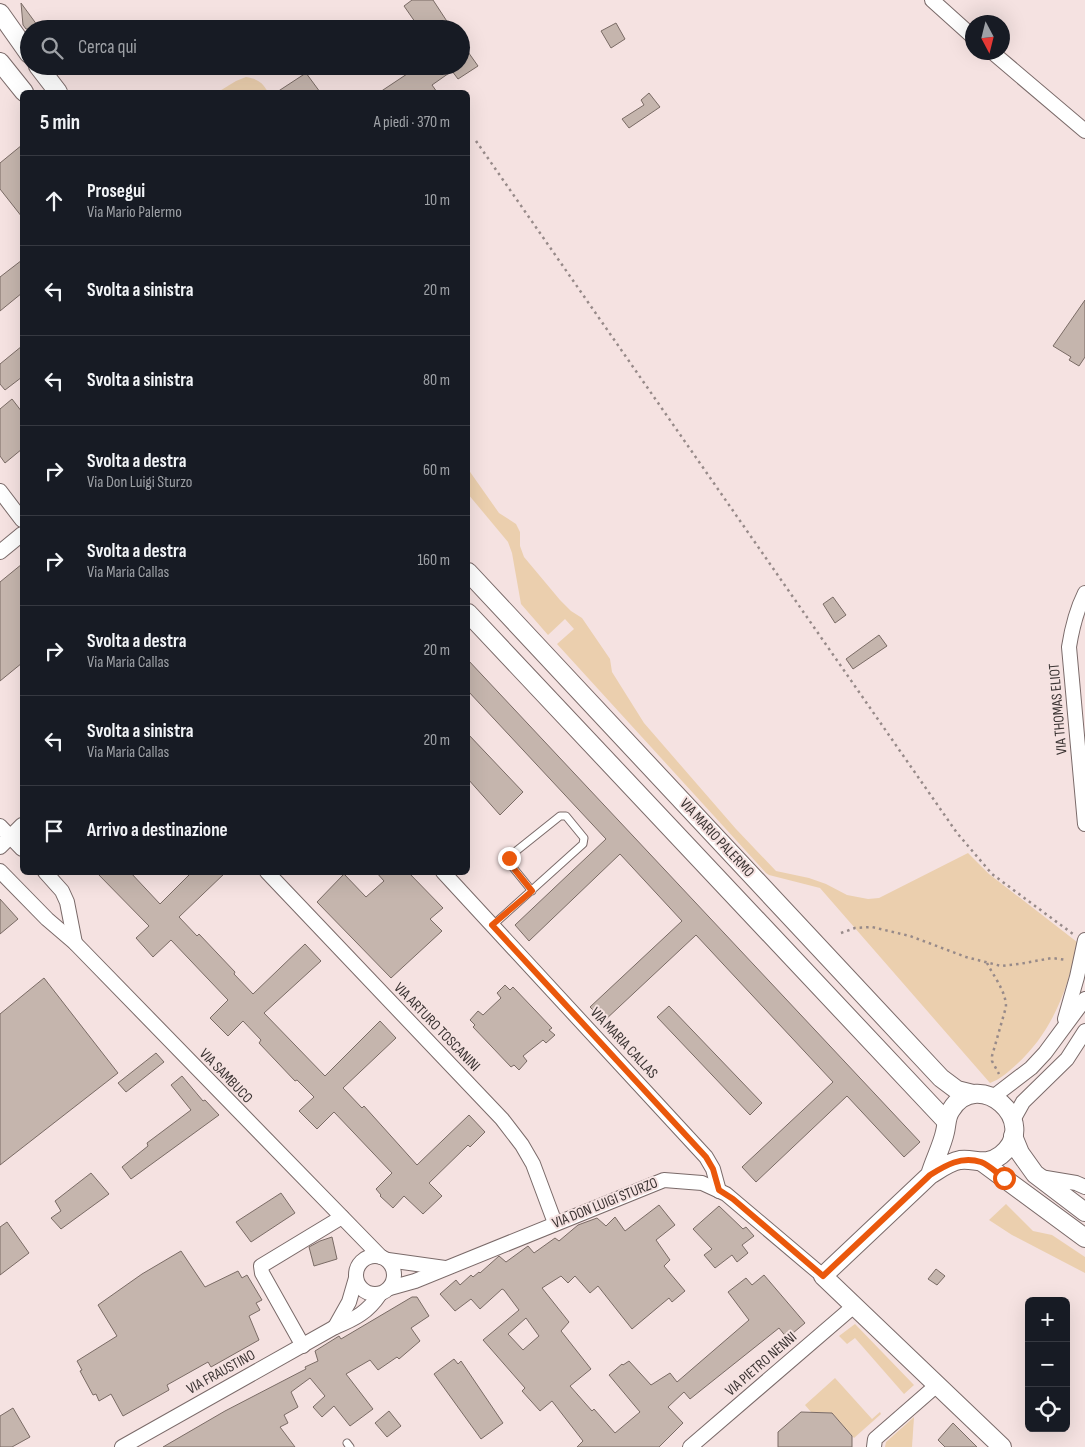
<!DOCTYPE html>
<html lang="it">
<meta charset="utf-8">
<style>
:root{--surface:#171b24;--page:#20242c;--text:#f1f3f6;--muted:#9ea1a6;--line:#363941}
body{margin:0;font-family:"Sofia Sans Condensed",sans-serif;background:var(--page);color:var(--text)}
.controls{position:absolute;right:15px;bottom:15px;display:grid;overflow:hidden;border-radius:8px;box-shadow:0 5px 20px #0002}
.controls button{width:45px;height:45px;display:grid;place-items:center;padding:0;border:0;border-bottom:1px solid var(--line);background:var(--surface);color:var(--text);font:25px sans-serif}
.compass{position:absolute;left:965px;top:15px;width:45px;height:45px;border-radius:50%;background:var(--surface);box-shadow:0 5px 20px #0002;rotate:173deg}
.stop{position:absolute;width:15px;height:15px;margin:-11px;border:4px solid #ea580c;border-radius:50%;background:#fff}
.stop.end{background:#ea580c;border-color:#fff;box-shadow:0 1px 5px #0008}
.list{margin:0;padding:0;list-style:none}
h2{display:flex;justify-content:space-between;align-items:center;height:65px;margin:0;padding:0 20px;font-size:21px}
h2 small{font-size:16px;font-weight:400;color:var(--muted)}
.list li{display:grid;grid-template-columns:32px 1fr auto;gap:15px;align-items:center;box-sizing:border-box;height:90px;padding:0 20px;border-top:1px solid var(--line)}
.list b{display:block;font-size:19px;white-space:nowrap}
.list p{margin:0;font-size:16px;white-space:nowrap;color:var(--muted)}
.list em{font-size:16px;font-style:normal;color:var(--muted)}
.icon{flex:none;width:28px;height:28px;fill:none;stroke:currentColor;stroke-width:2;stroke-linecap:round;stroke-linejoin:round}
.map{position:relative;flex:none;width:1085px;height:1447px;overflow:hidden}
.search{position:absolute;background:var(--surface);box-shadow:0 5px 20px #0002;left:20px;top:20px;width:450px;height:55px;display:flex;align-items:center;gap:12px;box-sizing:border-box;padding:0 18px;border-radius:28px;color:var(--muted);font-size:19px}
.panel{position:absolute;background:var(--surface);box-shadow:0 5px 20px #0002;left:20px;top:90px;width:450px;height:785px;border-radius:8px}
.map>svg:first-child{display:block}
.green{fill:#ebcfae}
.building{fill:#c5b5ad;stroke:#7a6b65;fill-rule:evenodd}
.lines{fill:none;stroke-linecap:round;stroke-linejoin:round}
.service-casing{stroke:#7a6a69;stroke-width:9}
.minor-casing{stroke:#7a6a69;stroke-width:16}
.tertiary-casing{stroke:#7a6a69;stroke-width:20}
.path{stroke:#978a89;stroke-width:2.5;stroke-dasharray:2.5 4;stroke-linecap:butt}
.service{stroke:#fff;stroke-width:7}
.minor{stroke:#fff;stroke-width:14}
.tertiary{stroke:#fff;stroke-width:18}
.route{stroke:#ea580c;stroke-width:6}
.labels{text-anchor:middle;dominant-baseline:central;stroke-width:4;stroke-linejoin:round;paint-order:stroke}
.street-label{font-size:15px;fill:#3b3433;stroke:#f5e2e1}
</style>
<div class="map">
<svg width="1085" height="1447" viewBox="0 0 1085 1447">
<rect width="100%" height="100%" fill="#f5e2e1"/>
<!-- green -->
<g class="green">
<path d="M246,77C258,79 262,82 268,92H218L236,81Z"/>
<path d="M468,469L499,513L516,524L520,532V546L524,557L560,600L571,611L582,618L610,659L612,672L644,723L736,829L776,871L809,878L826,884L847,895L868,899L879,898L968,853L989,874L1077,942C1069,988 1052,1032 1017,1064C1008,1072 1001,1079 990,1083L820,888L769,875L766,873L557,644L574,629L565,619L548,635L521,604L512,553L508,542L468,494Z"/>
<path d="M1006,1204L1033,1231L1052,1235L1085,1257V1273L1012,1235L989,1220Z"/>
<path d="M855,1324L914,1385L904,1394L855,1338L847,1344L839,1336Z"/>
<path d="M835,1378L872,1419L880,1412L881,1414L854,1438L832,1413L811,1412L805,1405Z"/>
<path d="M914,1417L912,1447H885L886,1442Z"/>
</g>
<!-- building -->
<g class="building">
<path d="M412,0H433L452,29H420L404,6Z"/>
<path d="M21,3L40,29H26L23,25Z"/>
<path d="M616,23L625,39L611,48L601,31Z"/>
<path d="M461,42L478,66L458,79L452,71L432,85L437,92H380L419,66H461Z"/>
<path d="M306,73L320,92H277Z"/>
<path d="M649,93L660,107L629,128L622,119L644,105L641,100Z"/>
<path d="M22,145V217L0,189V163Z"/>
<path d="M22,260V293L0,311V277Z"/>
<path d="M1085,300V357L1079,366L1069,360L1071,357L1053,346Z"/>
<path d="M22,346V377L5,390L0,384V364Z"/>
<path d="M12,399L22,412V449L5,463L0,456V409Z"/>
<path d="M22,564V663L0,681V582Z"/>
<path d="M833,597L846,615L835,623L823,604Z"/>
<path d="M879,635L887,646L853,669L846,659Z"/>
<path d="M468,660L920,1142L904,1157L847,1096L756,1182L742,1167L833,1082L696,935L604,1021L590,1007L682,921L620,854L529,941L515,925L606,839L468,691Z"/>
<path d="M468,734L523,792L500,815L468,779Z"/>
<path d="M96,872H130L160,904L192,872H226L179,917L197,936L199,934L235,972L234,974L253,994L305,944L321,961L264,1013L325,1076L380,1021L396,1038L343,1088L362,1108L364,1106L417,1165L469,1115L485,1132L470,1147L468,1145L429,1183L442,1196L423,1214L404,1196L393,1208L380,1196L381,1195L376,1189L392,1173L334,1112L317,1129L299,1111L314,1097L297,1080L295,1081L259,1043L261,1040L243,1021L228,1036L210,1018L228,1000L171,940L153,957L136,938L149,926Z"/>
<path d="M376,872H408L443,908L430,919L442,931L391,978L317,902L344,874L366,897L384,881Z"/>
<path d="M0,899L18,919L0,934Z"/>
<path d="M44,978L118,1073L0,1165V1014Z"/>
<path d="M505,985L510,990L513,987L552,1028L549,1030L555,1035L546,1043L543,1040L523,1056L527,1061L519,1070L514,1065L511,1067L473,1027L475,1025L470,1020L478,1011L483,1015L501,998L497,993Z"/>
<path d="M669,1006L762,1103L750,1115L657,1017Z"/>
<path d="M156,1053L164,1062L126,1092L118,1083Z"/>
<path d="M182,1076L203,1101L205,1100L219,1115L131,1179L122,1167L148,1146L147,1143L191,1110L171,1085Z"/>
<path d="M91,1173L109,1194L61,1229L51,1218L61,1211L55,1201Z"/>
<path d="M281,1193L295,1213L251,1242L236,1222Z"/>
<path d="M659,1205L675,1225L656,1240L670,1260L664,1266L685,1291L672,1302L669,1298L632,1329L598,1286L590,1293L575,1276L568,1283L561,1276L542,1288L569,1322L561,1331L591,1369L570,1386L592,1411L594,1409L615,1433L640,1412L609,1375L622,1364L623,1365L629,1361L651,1385L670,1373L677,1382L749,1320L728,1292L746,1278L752,1285L764,1275L805,1323L787,1338L779,1328L690,1399L684,1392L668,1407L683,1423L659,1447H577L583,1441L552,1401L540,1411L522,1391L525,1388L483,1340L519,1310L504,1290L502,1289L480,1309L471,1299L455,1311L440,1294L456,1280L460,1285L471,1275L473,1277L479,1272L480,1273L499,1256L506,1262L528,1246L534,1253L555,1238L559,1241L578,1225L597,1218L606,1226L615,1217L625,1231ZM526,1318L539,1336L523,1350L508,1334Z"/>
<path d="M719,1206L743,1229L746,1227L754,1236L742,1245L748,1253L737,1262L732,1255L715,1268L704,1255L712,1249L693,1229Z"/>
<path d="M7,1222L29,1253L0,1275V1227Z"/>
<path d="M332,1237L337,1259L314,1266L309,1247L320,1241Z"/>
<path d="M181,1251L205,1287L238,1271L242,1278L247,1275L262,1300L256,1303L260,1310L249,1316L259,1340L211,1367L208,1362L167,1385L169,1390L123,1416L111,1394L99,1401L96,1394L93,1395L80,1371L82,1370L77,1361L117,1336L98,1305L142,1274Z"/>
<path d="M936,1269L945,1276L937,1285L928,1279Z"/>
<path d="M412,1297H417L429,1316L411,1328L420,1341L399,1359L397,1357L378,1370L370,1360L346,1374L373,1409L350,1426L334,1406L322,1417L313,1407L325,1396L310,1378L291,1392L298,1407L284,1415L288,1423L280,1427L295,1447H163L225,1411L306,1369L305,1367L318,1361L315,1351L339,1336L341,1339Z"/>
<path d="M454,1359L458,1364L461,1361L503,1423L481,1439L434,1374Z"/>
<path d="M13,1408L30,1437L12,1447H0V1416Z"/>
<path d="M389,1411L401,1426L387,1437L375,1423Z"/>
<path d="M801,1412L832,1413L852,1436V1447H778V1432Z"/>
<path d="M953,1423L977,1447H945L938,1440Z"/>
</g>
<g class="lines">
<!-- service casing -->
<g class="service-casing">
<g id="service">
<path d="M493,925L583,844L584,838L566,816H560L510,856L511,865L532,891"/>
<path d="M347,1443L350,1447"/>
</g>
</g>
<!-- minor casing -->
<g class="minor-casing">
<g id="minor">
<path d="M932,0L972,36"/>
<path d="M992,52L1085,131"/>
<path d="M0,491L22,520"/>
<path d="M0,552L22,534"/>
<path d="M1085,593C1076,611 1072,628 1069,647L1085,824"/>
<path d="M0,826L22,849"/>
<path d="M0,847L22,825"/>
<path d="M0,871L47,919L75,943L381,1257"/>
<path d="M45,872L62,891L67,902L75,943"/>
<path d="M267,872L502,1119L522,1145L533,1164L555,1223"/>
<path d="M443,872L706,1157L713,1169L719,1191"/>
<path d="M1065,1019L1077,977L1085,940"/>
<path d="M993,1097L1031,1068L1045,1053L1085,999"/>
<path d="M1013,1120L1023,1102L1067,1059L1085,1031"/>
<path d="M1040,1177L1076,1183L1085,1187"/>
<circle cx="375" cy="1275" r="19"/>
<path d="M388,1260L445,1268"/>
<path d="M390,1288L415,1281L664,1180L702,1183L726,1194L823,1276"/>
<path d="M335,1327L349,1302L356,1278"/>
<path d="M303,1346L262,1273L261,1266L342,1217"/>
<path d="M122,1447L335,1327C355,1319 368,1312 380,1294"/>
<path d="M690,1447L854,1306"/>
<path d="M874,1447L875,1439L937,1385"/>
</g>
</g>
<!-- tertiary casing -->
<g class="tertiary-casing">
<g id="tertiary">
<path d="M0,13L29,54"/>
<path d="M0,62L24,92"/>
<path d="M38,66L58,92"/>
<path d="M468,572L941,1078L957,1090L973,1094"/>
<path d="M468,613L946,1121"/>
<path d="M1013,1136L1020,1153L1035,1174L1085,1212"/>
<path d="M982,1162L1085,1238"/>
<path d="M930,1175C934,1161 942,1146 945,1132C947,1124 946,1117 951,1110C978,1066 1042,1122 1001,1155C985,1167 975,1158 960,1160C949,1162 940,1169 930,1175L823,1276L1002,1447"/>
</g>
</g>
<!-- path -->
<g class="path">
<path d="M476,141L957,833L992,874L1073,934"/>
<path d="M841,933L855,928L872,927L910,936L966,957L1001,966L1019,964L1052,958L1067,960"/>
<path d="M987,963C994,977 1006,991 1006,1007L992,1056V1061L999,1074"/>
</g>
<!-- service -->
<use href="#service" class="service"/>
<!-- minor -->
<use href="#minor" class="minor"/>
<!-- tertiary -->
<use href="#tertiary" class="tertiary"/>
</g>
<g class="lines">
<!-- route -->
<path class="route" d="M509,858L511,865L532,891L492,925L706,1157L713,1169L719,1190L733,1199L823,1276L930,1175C946,1165 961,1156 981,1162C989,1165 997,1173 1004,1178"/>
</g>
<g class="labels">
<!-- street labels -->
<g class="street-label">
<text transform="translate(1058 709) rotate(-95)">VIA THOMAS ELIOT</text>
<text transform="translate(717 838) rotate(47)">VIA MARIO PALERMO</text>
<text transform="translate(437 1027) rotate(46)">VIA ARTURO TOSCANINI</text>
<text transform="translate(624 1043) rotate(47)">VIA MARIA CALLAS</text>
<text transform="translate(226 1076) rotate(46)">VIA SAMBUCO</text>
<text transform="translate(605 1203) rotate(-22)">VIA DON LUIGI STURZO</text>
<text transform="translate(761 1364) rotate(-41)">VIA PIETRO NENNI</text>
<text transform="translate(221 1372) rotate(-29)">VIA FRAUSTINO</text>
</g>
</g>
</svg>
<div class="controls">
<button>+</button>
<button>−</button>
<button><svg class="icon" aria-label="locate" viewBox="0 0 24 24"><circle cx="12" cy="12" r="6"/><path d="M12 2v4M12 18v4M2 12h4M18 12h4"/></svg></button>
</div>
<svg class="compass" viewBox="-18 -18 36 36"><path d="M0-13l5 13h-10z" fill="#e53935"/><path d="M0 13l5-13h-10z" fill="#9ea1a6"/></svg>
<div class="stop" style="left:1004px;top:1178px"></div>
<div class="stop end" style="left:509px;top:858px"></div>
<div class="search"><svg class="icon" aria-label="search" viewBox="0 0 24 24"><circle cx="10" cy="10" r="6"/><path d="M15 15l6 6"/></svg>Cerca qui</div>
<section class="panel">
<h2>5 min<small>A piedi · 370 m</small></h2>
<ul class="list">
<li><svg class="icon" aria-label="ahead" viewBox="0 0 24 24"><path d="M12 20V5M6 11l6-6 6 6"/></svg><div><b>Prosegui</b><p>Via Mario Palermo</p></div><em>10 m</em></li>
<li><svg class="icon" aria-label="left" viewBox="0 0 24 24"><path d="M17 20v-9H6M10 6l-5 5 5 5"/></svg><div><b>Svolta a sinistra</b></div><em>20 m</em></li>
<li><svg class="icon" aria-label="left" viewBox="0 0 24 24"><path d="M17 20v-9H6M10 6l-5 5 5 5"/></svg><div><b>Svolta a sinistra</b></div><em>80 m</em></li>
<li><svg class="icon" aria-label="right" viewBox="0 0 24 24"><path d="M7 20v-9h11M14 6l5 5-5 5"/></svg><div><b>Svolta a destra</b><p>Via Don Luigi Sturzo</p></div><em>60 m</em></li>
<li><svg class="icon" aria-label="right" viewBox="0 0 24 24"><path d="M7 20v-9h11M14 6l5 5-5 5"/></svg><div><b>Svolta a destra</b><p>Via Maria Callas</p></div><em>160 m</em></li>
<li><svg class="icon" aria-label="right" viewBox="0 0 24 24"><path d="M7 20v-9h11M14 6l5 5-5 5"/></svg><div><b>Svolta a destra</b><p>Via Maria Callas</p></div><em>20 m</em></li>
<li><svg class="icon" aria-label="left" viewBox="0 0 24 24"><path d="M17 20v-9H6M10 6l-5 5 5 5"/></svg><div><b>Svolta a sinistra</b><p>Via Maria Callas</p></div><em>20 m</em></li>
<li><svg class="icon" aria-label="arrive" viewBox="0 0 24 24"><path d="M6 21V4h12l-3 4 3 4H6"/></svg><div><b>Arrivo a destinazione</b></div></li>
</ul>
</section>
</div>
